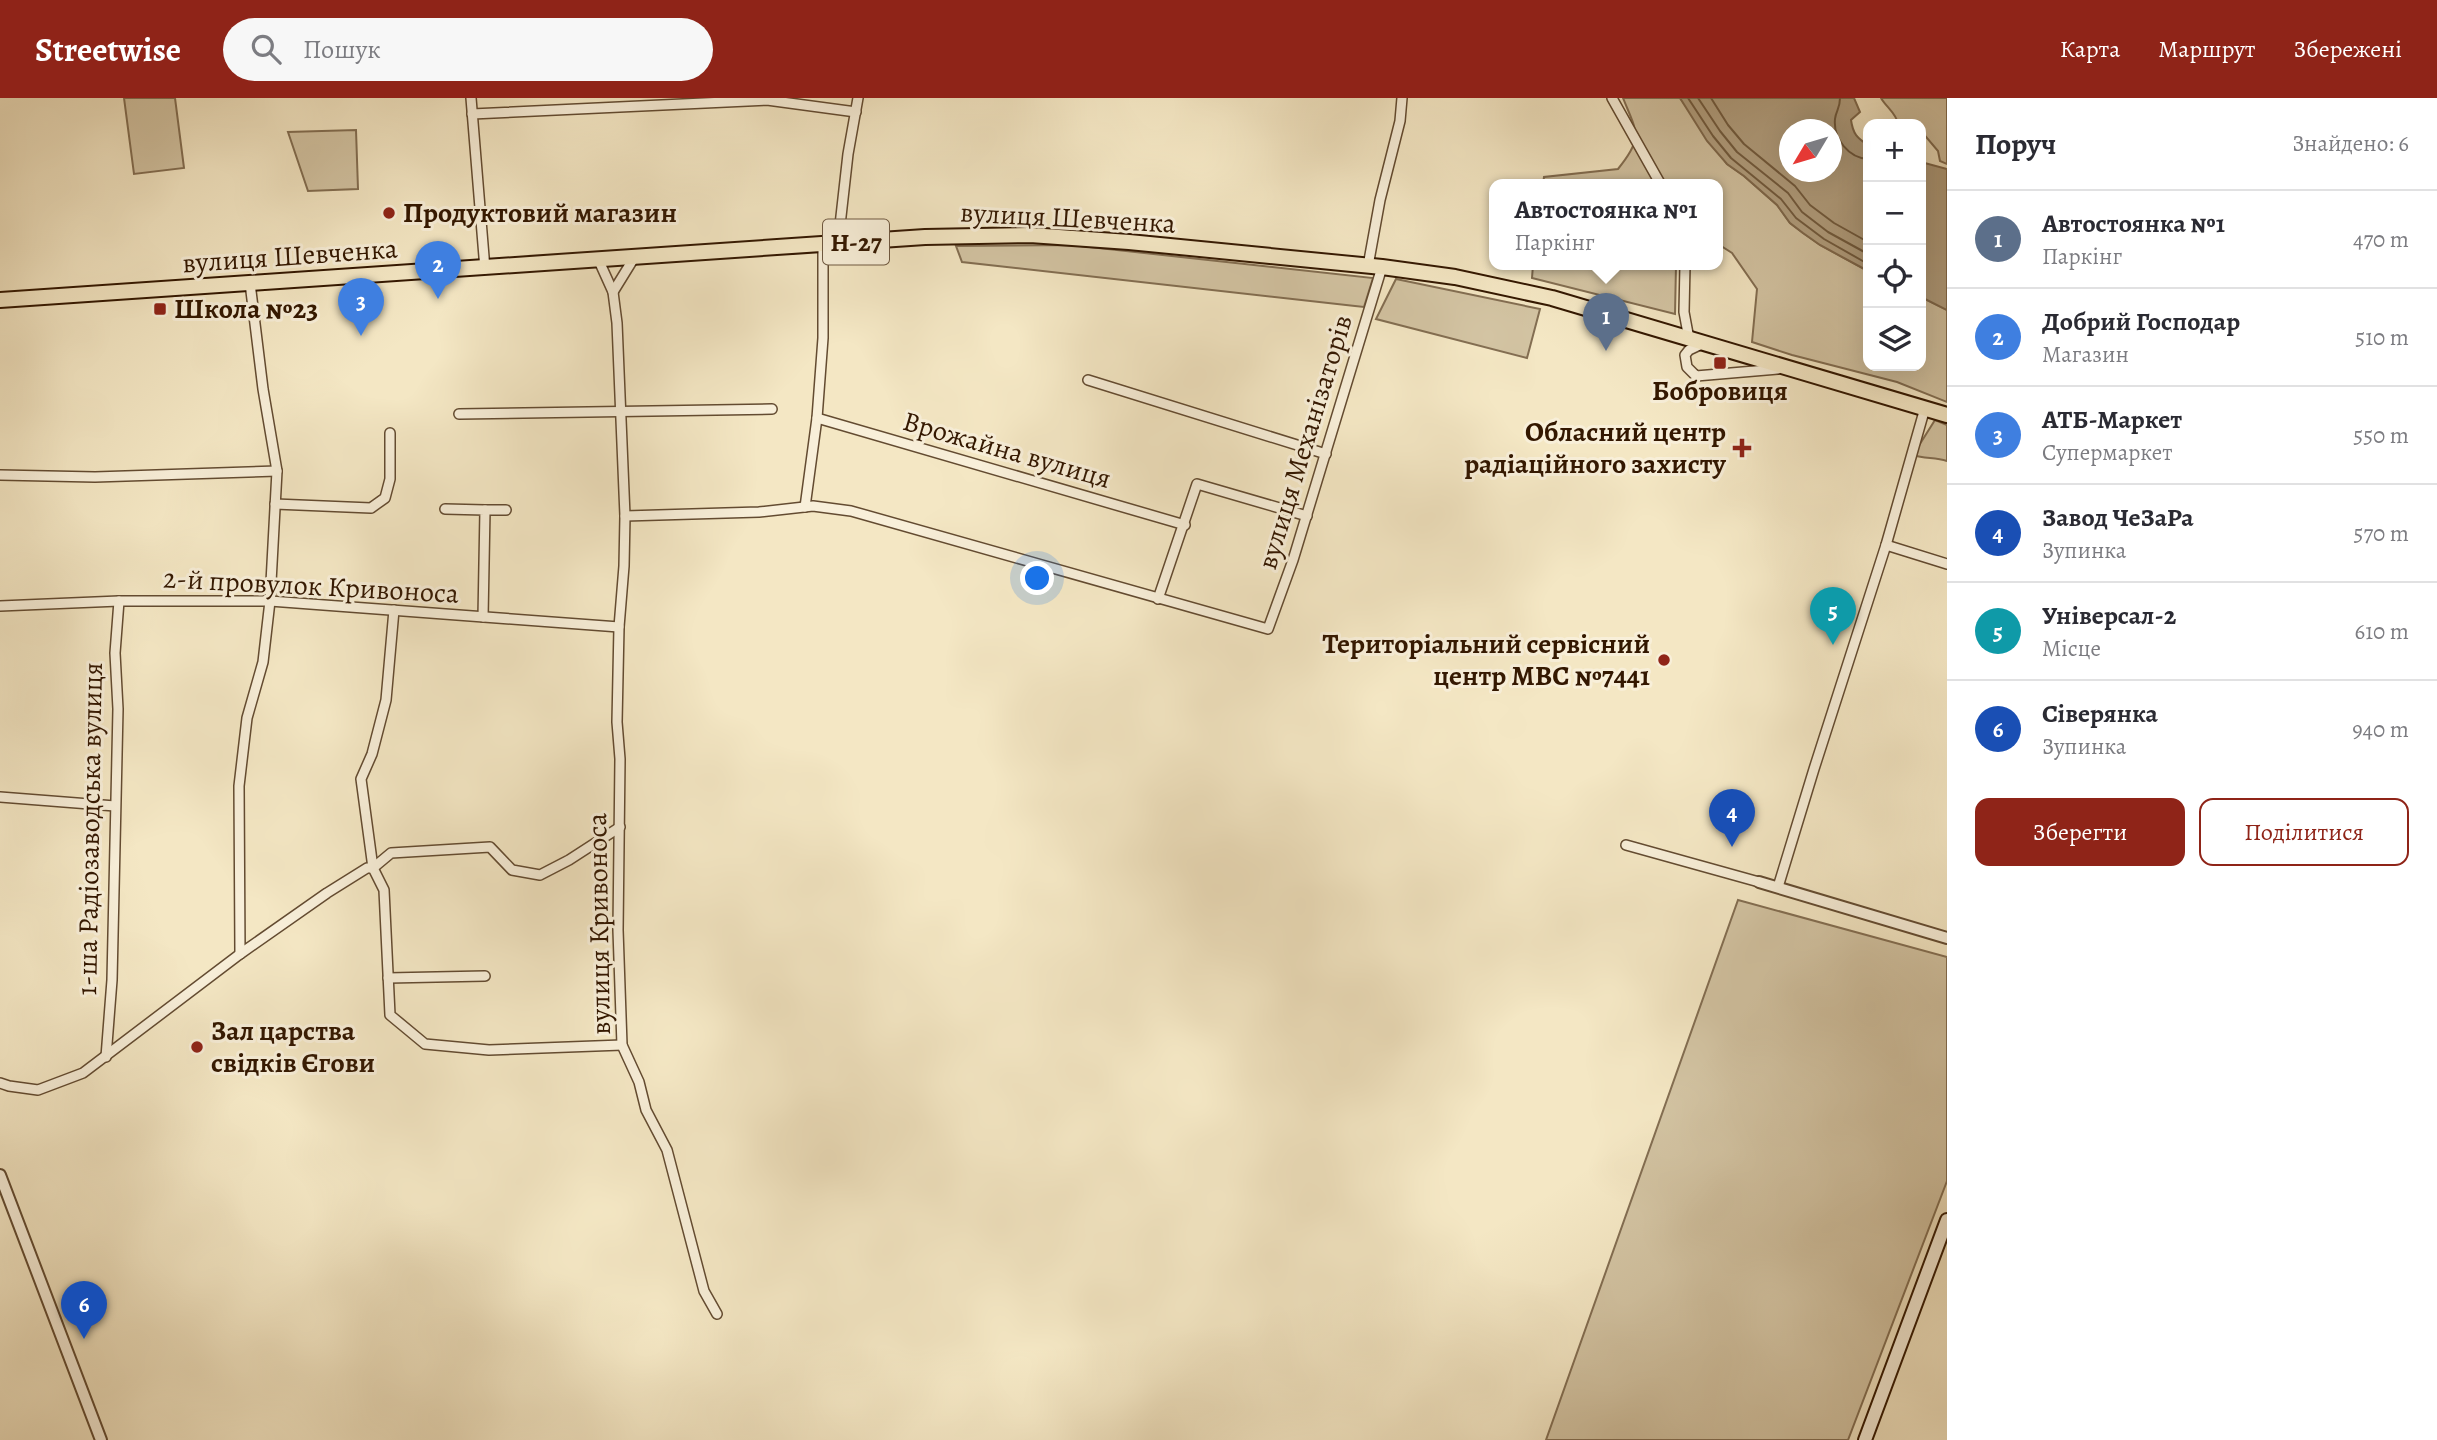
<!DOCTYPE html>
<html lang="uk">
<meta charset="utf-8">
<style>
:root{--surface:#fff;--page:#f7f7f7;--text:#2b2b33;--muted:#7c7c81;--line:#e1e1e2;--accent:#8f2418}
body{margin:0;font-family:Alegreya,serif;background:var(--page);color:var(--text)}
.controls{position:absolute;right:21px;top:21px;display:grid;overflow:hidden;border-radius:14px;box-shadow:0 7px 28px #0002}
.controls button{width:63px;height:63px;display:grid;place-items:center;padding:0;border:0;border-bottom:2px solid var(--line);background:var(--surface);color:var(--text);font:35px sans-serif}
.compass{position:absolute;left:1779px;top:21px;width:63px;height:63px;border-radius:50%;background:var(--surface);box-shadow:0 7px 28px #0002;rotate:232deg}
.you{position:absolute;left:1038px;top:481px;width:24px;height:24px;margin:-18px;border:5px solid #fff;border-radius:50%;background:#1a73e8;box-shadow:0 0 0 10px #1a73e833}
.badge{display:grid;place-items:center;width:46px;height:46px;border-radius:50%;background:var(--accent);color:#fff;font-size:23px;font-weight:700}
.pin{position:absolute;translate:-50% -58px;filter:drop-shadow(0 2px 4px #0008)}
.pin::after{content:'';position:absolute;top:37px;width:24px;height:21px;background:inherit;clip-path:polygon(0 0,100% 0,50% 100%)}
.popup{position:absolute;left:1489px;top:81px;width:234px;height:91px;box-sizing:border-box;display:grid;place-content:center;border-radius:14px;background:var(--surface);filter:drop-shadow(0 2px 5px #0005);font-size:23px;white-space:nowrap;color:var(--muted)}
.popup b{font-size:26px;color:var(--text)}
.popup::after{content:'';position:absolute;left:50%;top:100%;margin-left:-14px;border:14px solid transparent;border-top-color:var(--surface)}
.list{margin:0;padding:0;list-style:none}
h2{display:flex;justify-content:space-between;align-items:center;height:91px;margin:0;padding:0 28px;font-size:30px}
h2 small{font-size:23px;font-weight:400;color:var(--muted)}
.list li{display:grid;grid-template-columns:46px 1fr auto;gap:21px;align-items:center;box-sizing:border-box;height:98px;padding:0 28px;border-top:2px solid var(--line)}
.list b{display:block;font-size:26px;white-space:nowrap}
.list p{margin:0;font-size:23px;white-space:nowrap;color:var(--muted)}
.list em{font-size:23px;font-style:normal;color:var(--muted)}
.actions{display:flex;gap:14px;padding:21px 28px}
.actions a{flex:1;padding:16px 0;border:2px solid var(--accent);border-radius:14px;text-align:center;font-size:24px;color:var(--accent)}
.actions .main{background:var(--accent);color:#fff}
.icon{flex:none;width:38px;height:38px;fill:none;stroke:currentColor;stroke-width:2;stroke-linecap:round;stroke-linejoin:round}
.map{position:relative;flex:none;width:1947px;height:1342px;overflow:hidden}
header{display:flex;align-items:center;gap:42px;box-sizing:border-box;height:98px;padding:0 35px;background:var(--accent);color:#fff}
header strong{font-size:33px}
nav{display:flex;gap:38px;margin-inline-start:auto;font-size:24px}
.search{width:490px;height:63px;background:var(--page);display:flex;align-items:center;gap:18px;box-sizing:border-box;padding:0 24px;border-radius:38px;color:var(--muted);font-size:26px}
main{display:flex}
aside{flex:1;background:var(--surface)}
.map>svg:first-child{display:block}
.green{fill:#d3c4a3;stroke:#836e52;stroke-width:2}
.water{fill:#b2a081;stroke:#7f694d;stroke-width:2;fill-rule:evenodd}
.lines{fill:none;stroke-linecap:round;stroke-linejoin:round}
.shore{stroke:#725c40;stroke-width:2}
.minor-casing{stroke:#634b31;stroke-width:12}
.tertiary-casing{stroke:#634b31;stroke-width:14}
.secondary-casing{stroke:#331700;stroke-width:16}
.primary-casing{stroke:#331700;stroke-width:18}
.minor{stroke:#f8efd9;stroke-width:9}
.tertiary{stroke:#f8efd9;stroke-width:10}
.secondary{stroke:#f8efd9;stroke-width:12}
.primary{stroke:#f4e7c4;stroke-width:14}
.poi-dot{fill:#8f2418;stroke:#f8efd9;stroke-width:2.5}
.labels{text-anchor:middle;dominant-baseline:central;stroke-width:6;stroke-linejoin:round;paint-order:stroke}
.shield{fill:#f8efd9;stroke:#6e5841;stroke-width:2}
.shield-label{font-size:26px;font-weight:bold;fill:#331700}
.poi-label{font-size:28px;font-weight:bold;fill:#331700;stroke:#f8efd9;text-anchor:start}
.street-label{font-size:28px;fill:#331700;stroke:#f8efd9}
</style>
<header>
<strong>Streetwise</strong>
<div class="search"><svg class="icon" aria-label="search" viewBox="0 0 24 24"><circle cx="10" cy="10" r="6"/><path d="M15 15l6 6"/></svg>Пошук</div>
<nav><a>Карта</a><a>Маршрут</a><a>Збережені</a></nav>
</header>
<main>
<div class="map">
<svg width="1947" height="1342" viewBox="0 0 1947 1342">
<rect width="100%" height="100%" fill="#f4e7c4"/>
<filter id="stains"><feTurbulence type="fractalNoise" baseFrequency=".00286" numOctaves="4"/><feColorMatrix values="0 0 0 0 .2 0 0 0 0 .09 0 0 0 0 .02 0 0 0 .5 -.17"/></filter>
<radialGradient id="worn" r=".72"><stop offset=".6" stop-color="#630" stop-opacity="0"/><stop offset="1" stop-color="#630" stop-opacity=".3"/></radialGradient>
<!-- green -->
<g class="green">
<path d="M124,0H175L184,70L134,76Z"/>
<path d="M1623,0H1680L1727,66L1744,78L1777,107L1790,125L1803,135L1820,147L1868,173V268H1921V199L1947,212V304L1897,284L1792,257L1752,244L1757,191L1732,155L1718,146V87H1543L1544,79L1618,71C1644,39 1637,35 1623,0Z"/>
<path d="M1881,0H1947V66L1940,63L1938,53L1921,33V26H1898C1897,16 1886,9 1881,0Z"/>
<path d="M356,32L358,91L308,93L288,34Z"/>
<path d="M1071,147L1373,180L1364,209L1355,208L962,164L956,148Z"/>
<path d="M1533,167H1676L1675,216L1532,180Z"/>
<path d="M1396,181L1540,211L1527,260L1376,221Z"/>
<path d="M1935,322L1947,327V363C1935,359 1925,361 1913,357Z"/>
<path d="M1738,802L1947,859V1083L1848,1342H1546Z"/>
</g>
<!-- water -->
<g class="water">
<path d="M1680,0H1854L1860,14L1851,22C1853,36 1857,40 1868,47V173L1820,147L1803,135L1790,125L1777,107L1744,78L1727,66L1707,43ZM1790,32H1832V74H1790Z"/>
<path d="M1921,64L1947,71V212L1921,199Z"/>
</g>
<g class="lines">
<!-- shore -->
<g class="shore">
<path d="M1688,0L1713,38L1731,60L1781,101L1796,120L1824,141L1868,166"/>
<path d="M1698,0L1720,33L1737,54L1788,95L1802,114L1828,134L1868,156"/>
<path d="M1711,0L1728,27L1744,46L1795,88L1810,107L1834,125L1868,144"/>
<path d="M1840,0C1840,11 1836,12 1835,21C1833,41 1849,60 1868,61"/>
</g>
<!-- minor casing -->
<g class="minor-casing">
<g id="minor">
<path d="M471,0L485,171"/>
<path d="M1612,0L1661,87"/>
<path d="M472,16L767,2L856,14"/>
<path d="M838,145L848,56L858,0"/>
<path d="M599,163L613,194L617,225L625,418L624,468L619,529L617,624L620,661L618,832L622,947L639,984L646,1012L667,1052L704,1193L717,1216"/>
<path d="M1685,167L1684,214L1689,241"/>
<path d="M1368,168L1380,102L1400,23L1402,0"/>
<path d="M613,194L634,160"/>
<path d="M1704,245L1689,252L1685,257L1687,269L1696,278L1778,271"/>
<path d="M1088,282L1326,356"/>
<path d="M459,316L772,311"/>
<path d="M817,320L1185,427"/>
<path d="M0,377L95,379L277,373"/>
<path d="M275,406L371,410L385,400L390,381V335"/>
<path d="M805,409L817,320L823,240V146"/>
<path d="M445,411L485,412L483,519"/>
<path d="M485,412H506"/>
<path d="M625,418L759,414L813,408L851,413L1268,531L1293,462L1382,169"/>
<path d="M1886,447L1947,466"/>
<path d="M1158,501L1197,386L1307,418"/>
<path d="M0,508L119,503H270L619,529"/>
<path d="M394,512L386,602L372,656L361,681L373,770L384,792L390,917L425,946L489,952L622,947"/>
<path d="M0,699L115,708"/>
<path d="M1626,747L1759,784"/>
<path d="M1778,789L1814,671L1886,447L1925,310"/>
<path d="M240,856L239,688L247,620L263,564L270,503L277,373L263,291L250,185"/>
<path d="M388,880L485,878"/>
<path d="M106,959L112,882L118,611L115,555L119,503"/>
<path d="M0,985L9,988L38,992L83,975L240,856L327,795L367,770H373L391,755L490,749L512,772L540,777L569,762L620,729"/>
</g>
</g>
<!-- tertiary casing -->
<g class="tertiary-casing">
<g id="tertiary">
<path d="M1759,784L1947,840"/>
<path d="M0,1077L101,1342"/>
</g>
</g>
<!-- secondary casing -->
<g class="secondary-casing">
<path id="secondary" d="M1865,1342L1947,1122"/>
</g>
<!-- primary casing -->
<g class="primary-casing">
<path id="primary" d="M0,202L925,139L1030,137L1129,144L1382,169L1455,179L1552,200L1947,317"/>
</g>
<!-- minor -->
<use href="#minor" class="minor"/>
<!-- tertiary -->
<use href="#tertiary" class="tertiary"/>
<!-- secondary -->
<use href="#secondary" class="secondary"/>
<!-- primary -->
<use href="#primary" class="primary"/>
</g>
<!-- markers -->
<g class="poi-dot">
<circle cx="389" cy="115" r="7"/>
<rect x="153" y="204" width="14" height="14" rx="3.5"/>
<rect x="1713" y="258" width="14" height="14" rx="3.5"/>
<path d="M1738.5 339.5h7v7h7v7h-7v7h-7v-7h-7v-7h7z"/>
<circle cx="1664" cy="562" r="7"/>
<circle cx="197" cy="949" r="7"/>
</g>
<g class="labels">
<!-- shield labels -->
<rect class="shield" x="823" y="121.5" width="66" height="45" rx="5"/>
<g class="shield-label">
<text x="856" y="144">Н-27</text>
</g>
<!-- poi labels -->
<g class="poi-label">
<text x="403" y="115">Продуктовий магазин</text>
<text x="174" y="211">Школа №23</text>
<text x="1720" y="293" text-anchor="middle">Бобровиця</text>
<text x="1726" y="334" text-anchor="end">Обласний центр<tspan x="1726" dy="32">радіаційного захисту</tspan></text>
<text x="1650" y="546" text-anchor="end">Територіальний сервісний<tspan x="1650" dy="32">центр МВС №7441</tspan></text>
<text x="211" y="933">Зал царства<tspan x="211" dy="32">свідків Єгови</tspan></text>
</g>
<!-- street labels -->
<g class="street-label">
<text transform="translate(1068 120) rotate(3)">вулиця Шевченка</text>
<text transform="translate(290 158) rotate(-4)">вулиця Шевченка</text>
<text transform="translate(1305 344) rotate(-73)">вулиця Механізаторів</text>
<text transform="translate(1007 352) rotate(16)">Врожайна вулиця</text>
<text transform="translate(311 488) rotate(3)">2-й провулок Кривоноса</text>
<text transform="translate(90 731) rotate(-89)">1-ша Радіозаводська вулиця</text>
<text transform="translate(599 826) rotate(-91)">вулиця Кривоноса</text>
</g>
</g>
<rect width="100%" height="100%" filter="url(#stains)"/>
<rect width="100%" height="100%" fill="url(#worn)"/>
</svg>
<div class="controls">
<button>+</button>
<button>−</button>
<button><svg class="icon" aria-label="locate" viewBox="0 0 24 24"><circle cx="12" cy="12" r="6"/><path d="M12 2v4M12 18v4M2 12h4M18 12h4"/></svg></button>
<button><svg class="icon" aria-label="layers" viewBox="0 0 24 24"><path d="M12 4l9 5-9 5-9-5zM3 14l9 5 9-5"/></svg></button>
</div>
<svg class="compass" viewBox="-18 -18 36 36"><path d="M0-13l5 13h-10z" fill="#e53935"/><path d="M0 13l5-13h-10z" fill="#7c7c81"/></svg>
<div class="you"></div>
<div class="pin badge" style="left:1606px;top:253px;background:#5c6f8a">1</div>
<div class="popup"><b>Автостоянка №1</b>Паркінг</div>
<div class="pin badge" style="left:438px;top:201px;background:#3f7fe0">2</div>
<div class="pin badge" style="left:361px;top:238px;background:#3f7fe0">3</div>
<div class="pin badge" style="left:1732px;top:749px;background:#1a4fb4">4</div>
<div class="pin badge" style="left:1833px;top:547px;background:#0f9aa8">5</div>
<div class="pin badge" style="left:84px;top:1241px;background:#1a4fb4">6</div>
</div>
<aside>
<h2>Поруч<small>Знайдено: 6</small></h2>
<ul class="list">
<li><span class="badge" style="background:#5c6f8a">1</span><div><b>Автостоянка №1</b><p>Паркінг</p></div><em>470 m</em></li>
<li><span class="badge" style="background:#3f7fe0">2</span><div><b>Добрий Господар</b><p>Магазин</p></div><em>510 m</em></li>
<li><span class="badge" style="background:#3f7fe0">3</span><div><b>АТБ-Маркет</b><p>Супермаркет</p></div><em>550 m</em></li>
<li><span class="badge" style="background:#1a4fb4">4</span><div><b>Завод ЧеЗаРа</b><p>Зупинка</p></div><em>570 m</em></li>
<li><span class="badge" style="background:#0f9aa8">5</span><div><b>Універсал-2</b><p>Місце</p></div><em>610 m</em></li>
<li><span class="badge" style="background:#1a4fb4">6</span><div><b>Сіверянка</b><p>Зупинка</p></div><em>940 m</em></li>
</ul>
<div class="actions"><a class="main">Зберегти</a><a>Поділитися</a></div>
</aside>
</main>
